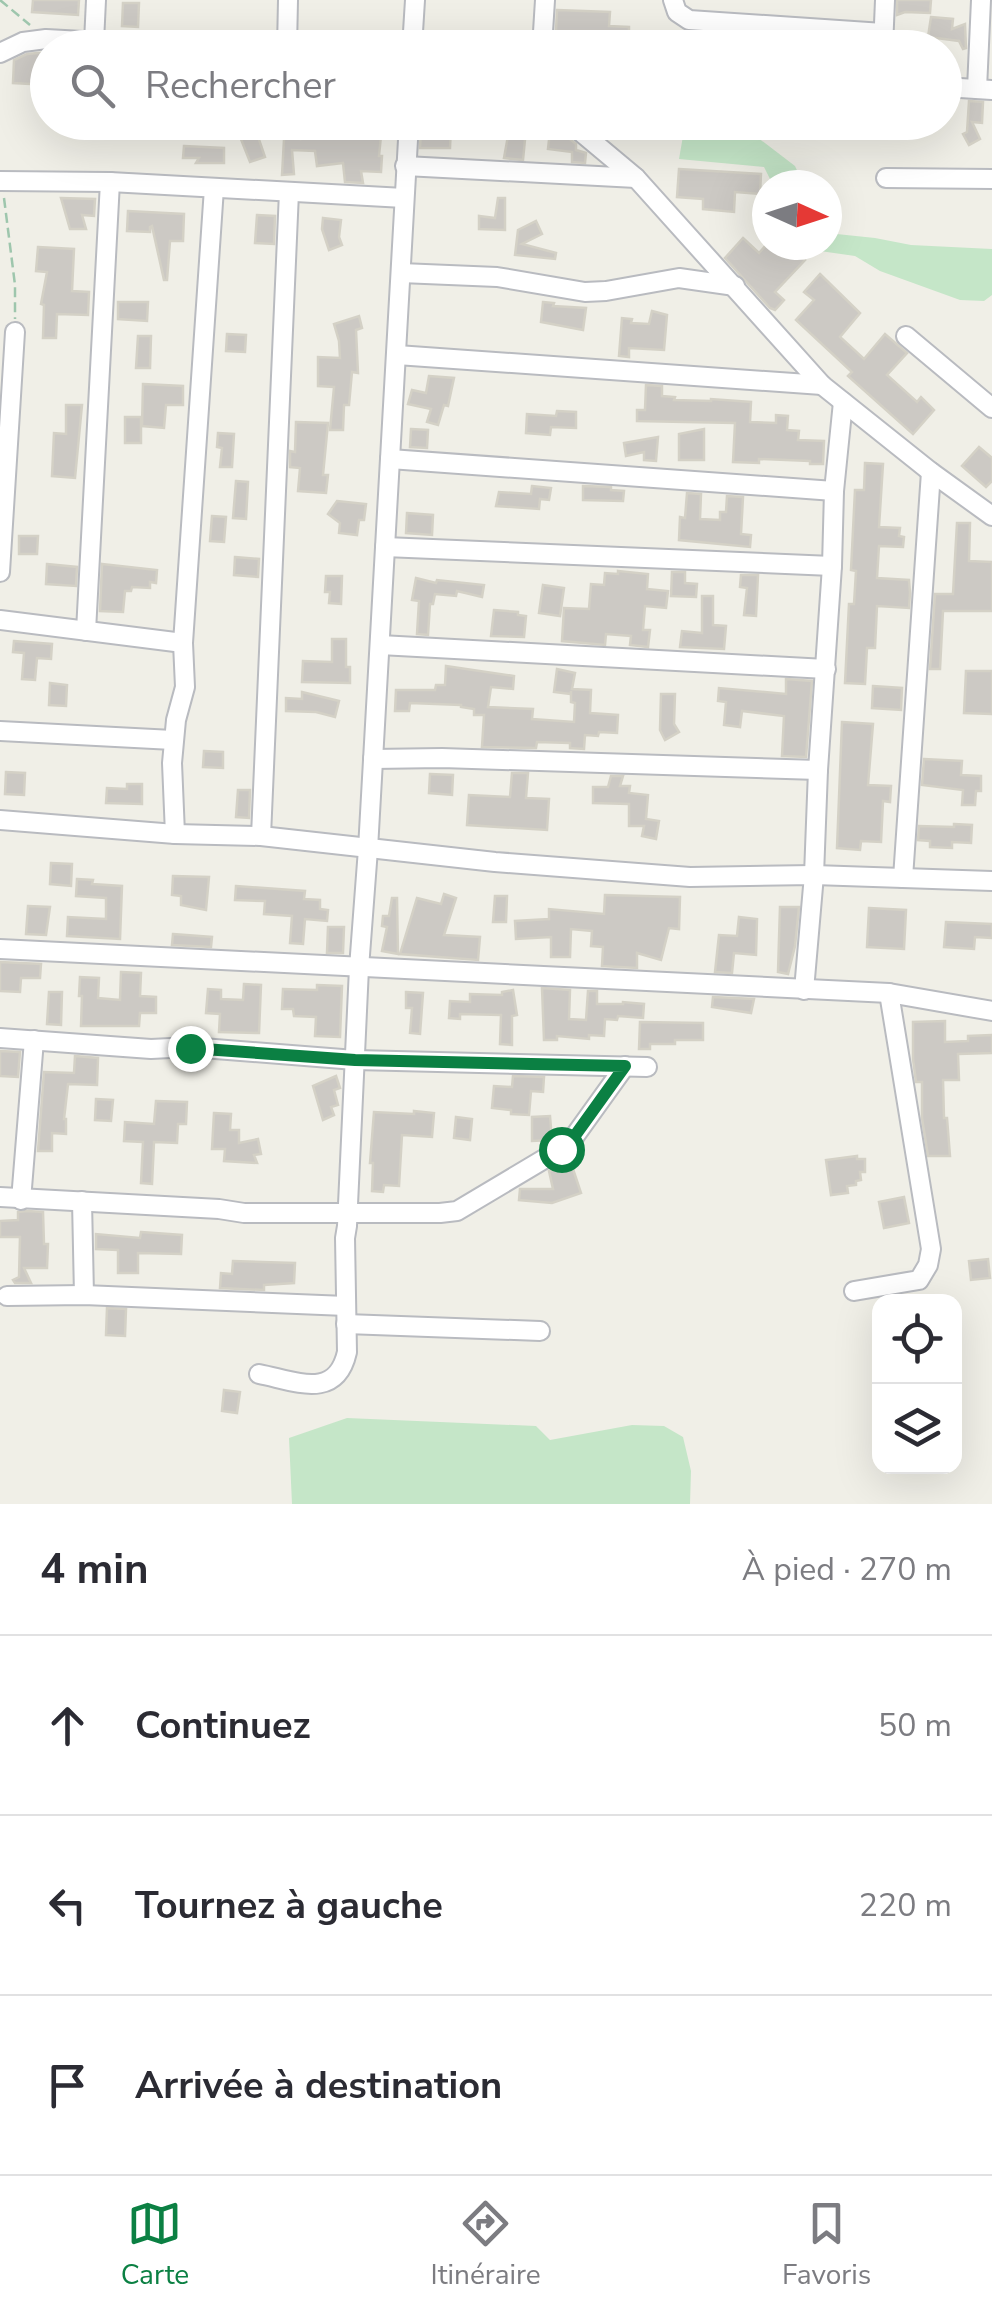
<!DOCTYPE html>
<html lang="fr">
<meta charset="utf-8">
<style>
:root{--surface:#fff;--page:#f2f2f3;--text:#2b2b33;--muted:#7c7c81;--line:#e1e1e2;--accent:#0b8043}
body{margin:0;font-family:"Nunito Sans",sans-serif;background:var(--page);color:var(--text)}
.controls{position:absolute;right:30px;bottom:30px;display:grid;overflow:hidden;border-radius:20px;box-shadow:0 10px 40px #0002}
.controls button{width:90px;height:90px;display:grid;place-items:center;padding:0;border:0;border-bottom:2px solid var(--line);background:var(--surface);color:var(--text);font:50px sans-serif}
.compass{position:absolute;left:752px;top:170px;width:90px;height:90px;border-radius:50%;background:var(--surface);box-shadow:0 10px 40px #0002;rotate:93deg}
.stop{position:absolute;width:30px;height:30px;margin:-22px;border:8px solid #0b8043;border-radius:50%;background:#fff}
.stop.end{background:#0b8043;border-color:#fff;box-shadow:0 2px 10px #0008}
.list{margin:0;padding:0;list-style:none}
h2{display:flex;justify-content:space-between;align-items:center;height:130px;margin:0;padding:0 40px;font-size:42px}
h2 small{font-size:32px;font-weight:400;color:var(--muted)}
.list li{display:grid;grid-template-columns:65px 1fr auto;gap:30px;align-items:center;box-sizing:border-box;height:180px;padding:0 40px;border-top:2px solid var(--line)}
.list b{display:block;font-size:38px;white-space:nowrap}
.list em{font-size:32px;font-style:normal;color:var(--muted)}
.icon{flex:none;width:55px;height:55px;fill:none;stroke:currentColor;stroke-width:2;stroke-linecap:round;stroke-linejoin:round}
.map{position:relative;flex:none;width:992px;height:1504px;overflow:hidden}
.search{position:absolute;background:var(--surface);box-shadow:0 10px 40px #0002;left:30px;right:30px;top:30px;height:110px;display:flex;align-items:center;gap:25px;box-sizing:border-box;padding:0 35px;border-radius:55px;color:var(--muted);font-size:38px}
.sheet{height:670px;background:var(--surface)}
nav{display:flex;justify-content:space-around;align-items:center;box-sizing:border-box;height:140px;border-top:2px solid var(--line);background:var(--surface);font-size:28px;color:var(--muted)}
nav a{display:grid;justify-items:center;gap:5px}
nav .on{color:var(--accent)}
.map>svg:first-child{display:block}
.green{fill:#c5e6c8}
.building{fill:#ccc9c4;stroke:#d4d1c6;stroke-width:2.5}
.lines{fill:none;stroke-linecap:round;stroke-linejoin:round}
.minor-casing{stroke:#b9bbc0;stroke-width:22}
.path{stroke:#9ec6ad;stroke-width:2.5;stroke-dasharray:10 5;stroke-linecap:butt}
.minor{stroke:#fff;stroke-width:18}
.route{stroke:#0b8043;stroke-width:12}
</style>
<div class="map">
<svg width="992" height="1504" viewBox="0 0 992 1504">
<rect width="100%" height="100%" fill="#f0efe7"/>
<!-- green -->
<g class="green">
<path d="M677,123H710L753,134L795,166L804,185H773L764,167L679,159L683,136Z"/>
<path d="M827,233L875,238L911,245L992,249V295L984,301L960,300L880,271L855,256L820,251L812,245H827Z"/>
<path d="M347,1418L536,1426L550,1440L632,1425L664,1426L683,1437L691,1471L690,1504H292L289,1438Z"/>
</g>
<!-- building -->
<g class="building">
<path d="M33,0H79L78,15L32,12Z"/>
<path d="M897,0H931L930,13L905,12L897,15Z"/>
<path d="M123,3H139L138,27L122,26Z"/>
<path d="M557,10L610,12L609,26L629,27V40L607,39L606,48H565L568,32L556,31Z"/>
<path d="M931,17L953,19L952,29L965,24L966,48L963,49L959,41L928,37Z"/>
<path d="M711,34L743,36L742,48H710Z"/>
<path d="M38,53H48V85L13,83L14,60L27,54Z"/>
<path d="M969,101L983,102L982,123L972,122L980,139L969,145L963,134L967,132Z"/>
<path d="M251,122H253L265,157L250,162L237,129Z"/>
<path d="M285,122H303L301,139L326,135L327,138L359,135L360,124L382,126L379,156H382L381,172L361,171L363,183L345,182L343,163L317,166L315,151L292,150L294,174L282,175Z"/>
<path d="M421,125L451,126L450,148H420Z"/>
<path d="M502,126L526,129L523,160L504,158L508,136H501Z"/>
<path d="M550,131L561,132L576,144V150L586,153L585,163L572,162V152L548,149Z"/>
<path d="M184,146L224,148V163H196L199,158H183Z"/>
<path d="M679,169L761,174L760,194L735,192L734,212L703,209V199L677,197Z"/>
<path d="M61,198L95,199L94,216L82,215L86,229H70Z"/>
<path d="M498,198H505V230L479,229V216L495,218Z"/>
<path d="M128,211L184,214L183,241H170L167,280H164L152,226L150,227V232L127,231Z"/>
<path d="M257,215L275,216L274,244L255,243Z"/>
<path d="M323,218L341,220L339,237L342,245L329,250L322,229Z"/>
<path d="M536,221L542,234L522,244L556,253L555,259L515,255L518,230Z"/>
<path d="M743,238L759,253L766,245H774L782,252L788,245L805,260L775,292L784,300L775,310L770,308L725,258Z"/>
<path d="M38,247L74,249L72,291L89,292L88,315L57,314L56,338H43L44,305L41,304L47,272L36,271Z"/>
<path d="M820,274L860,313L840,337L864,359L885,334L907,353L887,375L917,402L921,397L934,410L913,434L848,376L852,372L796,320L814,300L804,292Z"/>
<path d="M118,302H148L147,321L118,319Z"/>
<path d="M543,302L554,303L553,306L586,308L583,330L541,322Z"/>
<path d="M652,311L667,315L664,350L629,348V357L619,356L622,318L632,319L631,323L649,324Z"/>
<path d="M359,316L362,328L356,330L358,373L352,372L349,405H344L343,430H330L334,387L318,386V357L340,358L339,341L334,324Z"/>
<path d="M227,334L246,335L245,352L226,351Z"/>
<path d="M138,336H151L150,368H136Z"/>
<path d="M429,376L454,378L448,406L444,405L438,425L427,422L431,409L408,404L412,390L426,393Z"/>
<path d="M143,384L183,386V405H166L164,428L142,426Z"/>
<path d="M646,385L662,386V396L675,397L674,400L711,401V399L751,402L750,422L776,423V415L788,416L787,430L799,431L798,440L824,441L823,464H810V461L759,459V463L733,462L735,423L637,421V410H645Z"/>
<path d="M66,405H82L75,478L52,476L54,433L66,434Z"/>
<path d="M557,411L576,412V428L551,427L550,435L526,433L527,414L556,416Z"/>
<rect x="125" y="417" width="16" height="26"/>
<path d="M296,422L328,423L323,475H328L326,493L298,491L300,468L290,467V451L295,452Z"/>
<path d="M411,429L428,430L427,448L410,447Z"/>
<path d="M704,429V460H679V434Z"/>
<path d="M218,433L234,434L232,467H220L222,448L217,447Z"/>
<path d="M658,437L656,461L644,460V452L626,456L624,443Z"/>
<path d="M979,447L992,458V481L986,487L962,466Z"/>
<path d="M865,463L883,464L879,527L900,528L899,536L904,537L903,547L879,546L877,578L909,580L910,593L909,608L877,606L875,648H867L865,684L845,683L849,604H854L856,571L851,570L855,490H864Z"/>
<path d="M236,481L248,482L246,519L233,518Z"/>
<path d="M532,486L551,488L549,500L540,499L539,509L496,506L499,492L531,494Z"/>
<path d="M583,486L611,487V490L624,491L623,501L583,500Z"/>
<path d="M687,493L701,494L700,519L720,520V512H726L727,496L743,497L741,534L751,535L750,547L679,540L680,517L685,518Z"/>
<path d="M337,501L366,504L364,520H359L357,535L339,533L340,523L328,514Z"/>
<path d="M407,513L433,515L432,535L406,533Z"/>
<path d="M212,516L226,517L224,542L210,541Z"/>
<path d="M957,523H970L969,561L992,562V611H943L940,669H930L935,594H953Z"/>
<path d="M19,536H38L37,554H19Z"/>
<path d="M235,557L259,559L258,577L234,575Z"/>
<path d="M47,564L77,567L76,586L46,584Z"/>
<path d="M102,564L157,570L156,583L150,582V588L132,587L131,591H125L123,612L100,611Z"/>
<path d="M618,571L648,574L647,589L668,591L666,608L645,606L643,630H650L648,647L630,645L631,636L606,634L605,645L562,641L564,608L589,609L591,584L604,585L605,573L618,574Z"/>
<path d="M672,572H685V583L697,584L696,597L671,596Z"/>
<path d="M741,575H758L756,616L744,615L747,588L740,587Z"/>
<path d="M326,576H342L341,604L329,603L330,592H325Z"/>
<path d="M416,578L436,583L437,580L484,585L482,597L457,591L456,596L435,594L433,604H430L428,635L417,634L419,601L412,600Z"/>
<path d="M543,585L564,588L560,616L539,613Z"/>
<path d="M702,596H713V625L726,626L724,649L680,647L682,631L702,633Z"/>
<path d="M494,610L518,612V615L526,616L524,637L491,636Z"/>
<path d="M332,639H346V667H350V683L302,682L303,661L332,662Z"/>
<path d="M14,641L52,644L51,659L37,658L35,680L22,679L24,653L13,652Z"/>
<path d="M446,666L514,676L513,689L491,687L488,707L533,709L532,719L574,722L575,703L571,702V691V694L554,692L557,669L575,673L572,689L591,690L590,713L618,715L617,733L599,732L598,736L585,735L584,749L570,748V743L537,742L536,748L482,747L484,715H474V709L461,707V705L410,703L409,711H395L396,690H435L436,685H445Z"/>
<path d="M966,671H992V714L964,713Z"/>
<path d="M786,679L812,681L806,757L782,756L784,716L742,711L740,727L724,725L726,702L718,701L719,688L786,694Z"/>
<path d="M50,683L67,685L66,706L49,705Z"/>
<path d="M873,686L902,688L901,710L872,708Z"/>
<path d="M302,692L339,701L335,717L316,712L286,711V698L302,699Z"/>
<path d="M661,694H675L674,724L679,732L665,740L660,730Z"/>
<path d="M842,722L873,724L868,785L891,786L890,802L883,801L881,842L861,841L860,850L837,848Z"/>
<path d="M204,751L223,752V768L203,767Z"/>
<path d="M924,759L962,761L961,775L981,776V791H976L975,805H962L963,790L922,785Z"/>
<path d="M6,772L25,773L24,795L5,794Z"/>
<path d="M512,773H528L526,798L549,799L547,830L467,825L469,795L510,797Z"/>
<path d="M430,774L453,775L452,795L429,793Z"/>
<path d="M611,776H623L620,786H630L629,793L648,795L646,819L659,821L656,839L642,836L644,826H629V804L593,803V787H608Z"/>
<path d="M127,784H142V804L106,803L107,788L127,789Z"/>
<path d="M238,790H250L249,818L236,817Z"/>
<path d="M954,824L972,825L971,843L952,842V848L930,847V841L918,840L919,826L954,827Z"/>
<path d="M51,863L72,864L71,886L50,884Z"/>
<path d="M173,876L209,877L206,910L181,905V896L172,895Z"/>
<path d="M77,879L93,880L92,884L122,886L120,939L67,936L68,917L106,919V898L76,896Z"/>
<path d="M236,886L305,891L304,899L320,900V909L328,910L327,921L305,919L303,944L290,943L292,916L264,914L265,901L235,900Z"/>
<path d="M444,894L456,898L444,935L480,937L478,960L400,954L417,898L441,904Z"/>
<path d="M605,895L680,897L679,929L669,928L661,960L637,953V968L602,966L603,947L591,946L592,931L571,929L570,957H551V937L516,939L515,921L549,919V909L604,914Z"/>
<path d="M495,896H507L506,922H493Z"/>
<path d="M392,898H397L398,954L382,951L387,927L382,926L383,916H389Z"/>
<path d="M28,906L50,907L46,935L26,934Z"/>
<path d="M780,907H799L795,946L788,974L778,972Z"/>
<path d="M869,908L906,910L904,949L867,947Z"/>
<path d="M739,917L757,919L756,955L734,953L732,973L715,972L719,935L737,936Z"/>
<path d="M946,922L992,924V938L975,937L974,949L944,947Z"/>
<path d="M328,927H344L343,953H327Z"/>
<path d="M173,934L212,937L211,947L172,945Z"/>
<path d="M0,962L41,964L40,978H21L20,992L0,991Z"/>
<path d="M121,972L141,973L140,996L156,997V1013H140L139,1026H81L82,996H79L80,977L99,978L98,998L120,1000Z"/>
<path d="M244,984L261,985L259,1033L219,1032L220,1014L206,1013L208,989L221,990V999L243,1000Z"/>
<path d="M317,985L342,986L340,1037L315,1036L316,1017L294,1016L293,1009H282L283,989L317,990Z"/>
<path d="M542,988L570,990L569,1019L586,1020L588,991H597V1004H623V1002L644,1004L643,1018L618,1016L617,1020L605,1019L604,1036L589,1035V1039L557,1036V1040H544Z"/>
<path d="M513,990L517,1015L512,1016V1045L500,1044L501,1015L460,1014V1019L449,1018L450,1001L470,1002V994L502,995V992Z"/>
<path d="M49,992H62L61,1025L47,1024Z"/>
<path d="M406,992L423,993L420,1034L410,1033L412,1008H406Z"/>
<path d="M713,997L754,999L751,1013L712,1007Z"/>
<path d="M945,1021V1042L968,1041V1036L992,1035V1053L958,1054L959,1080H943L944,1118H947L950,1156H928L922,1118V1082H916L913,1059V1022Z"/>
<path d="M640,1022L703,1023V1040H675V1044H650V1049H639Z"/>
<path d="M0,1051L20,1052L18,1077L0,1076Z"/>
<path d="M75,1056L98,1058L97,1085L68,1084L64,1119H66V1134L52,1133V1151H38L44,1072L74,1073Z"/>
<path d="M336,1076L340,1088L334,1090L338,1105L331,1107L334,1115L323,1120L313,1086Z"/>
<path d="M513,1076L544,1077L543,1092L531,1091L529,1115L511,1114V1110L492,1108L494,1086L512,1087Z"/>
<path d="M96,1099L113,1100L111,1121L95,1120Z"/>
<path d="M156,1101L187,1102L186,1124H178L177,1143L154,1142L152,1184L141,1183L143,1142L124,1141L125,1122L154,1124Z"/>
<path d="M414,1111L434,1113L432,1137L402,1135L399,1186L384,1185L383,1192L372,1191L373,1163H370L374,1112L414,1114Z"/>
<path d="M214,1113L231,1114L230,1130H239V1143L258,1139L261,1154L254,1155L257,1163L224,1161L225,1149H212Z"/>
<path d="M550,1116L552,1140L532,1141V1117Z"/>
<path d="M456,1117L472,1119L470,1140L454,1138Z"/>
<path d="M857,1156V1159H865V1172H860L861,1180L856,1181V1185L847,1186L848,1193L831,1195L826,1160Z"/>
<path d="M572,1166L581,1193L552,1203L519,1200L520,1189H553L549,1171Z"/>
<path d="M904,1197L909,1223L884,1228L879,1202Z"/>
<path d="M27,1211L43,1212L44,1244H48L47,1268H24L31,1283H15L13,1280L19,1277L20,1237H0V1221L18,1220V1212Z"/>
<path d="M141,1232L182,1235L181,1254L138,1253V1273H118V1250L96,1249V1234L140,1238Z"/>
<path d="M988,1259L990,1278L971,1280L969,1261Z"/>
<path d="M233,1261L295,1263L294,1283L264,1285V1290L220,1288L221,1273L232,1274Z"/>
<path d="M107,1308L126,1309L125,1336L106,1335Z"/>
<path d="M224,1390L240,1392L237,1413L222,1411Z"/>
</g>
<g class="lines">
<!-- minor casing -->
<g class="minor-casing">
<g id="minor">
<path d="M673,0L677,12L689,20L883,33"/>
<path d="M94,42L96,0"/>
<path d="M287,48L288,0"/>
<path d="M412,48L415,0"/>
<path d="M542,48L545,0"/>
<path d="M883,48L885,0"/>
<path d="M0,53L23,42L46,39L212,48"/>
<path d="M944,87L992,90"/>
<path d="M977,89L981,0"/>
<path d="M569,122L636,178L822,385L931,472L992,516"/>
<path d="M405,166L636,178"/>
<path d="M886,178L992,179"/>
<path d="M0,181L110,182L404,198"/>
<path d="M401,273L497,277L585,292L606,291L679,278L735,286"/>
<path d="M906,336L992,408"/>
<path d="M397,355L822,385"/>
<path d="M390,459L834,491"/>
<path d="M385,547L832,566"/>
<path d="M0,572L15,332"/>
<path d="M0,620L183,643"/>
<path d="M86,631L110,182"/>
<path d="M380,645L826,669"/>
<path d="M0,731L173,740"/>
<path d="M373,759L442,758L818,770"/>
<path d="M0,820L175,834L261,836L495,862L690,877L814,875L992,881"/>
<path d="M175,834L172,763L176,720L185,687L183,643L214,188"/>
<path d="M261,836L289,192"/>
<path d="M903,878L931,472"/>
<path d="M0,949L889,993L992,1011"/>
<path d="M804,990L814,875L818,770L832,566L834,491L843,402"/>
<path d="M0,1038L151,1049L190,1047L355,1060L647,1067"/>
<path d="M0,1197L219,1209L244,1213H440L457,1211L561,1149L574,1137L625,1066"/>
<path d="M21,1200L34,1040"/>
<path d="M82,1201L84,1295"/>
<path d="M854,1291L919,1280L928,1265L931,1249L889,993"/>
<path d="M7,1296L84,1295L346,1306"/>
<path d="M346,1324L540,1331"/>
<path d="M259,1374C295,1381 336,1401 347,1352L345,1238L347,1226L359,968L368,849L409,122"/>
</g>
</g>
<!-- path -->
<g class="path">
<path d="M0,0L30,25"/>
<path d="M4,198L15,285V319"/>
</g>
<!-- minor -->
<use href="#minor" class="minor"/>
</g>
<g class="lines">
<!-- route -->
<path class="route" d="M190,1048L355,1060L625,1066L574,1137L561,1149"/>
</g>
</svg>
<div class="controls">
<button><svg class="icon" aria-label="locate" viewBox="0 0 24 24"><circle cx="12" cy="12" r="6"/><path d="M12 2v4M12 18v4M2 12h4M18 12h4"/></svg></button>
<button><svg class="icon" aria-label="layers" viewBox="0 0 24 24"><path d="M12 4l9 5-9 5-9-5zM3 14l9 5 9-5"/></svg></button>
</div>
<svg class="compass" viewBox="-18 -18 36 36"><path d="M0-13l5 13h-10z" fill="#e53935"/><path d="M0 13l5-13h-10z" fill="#7c7c81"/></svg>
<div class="stop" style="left:561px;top:1149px"></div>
<div class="stop end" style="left:190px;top:1048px"></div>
<div class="search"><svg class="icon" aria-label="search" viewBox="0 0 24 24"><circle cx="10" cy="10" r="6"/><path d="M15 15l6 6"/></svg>Rechercher</div>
</div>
<section class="sheet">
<h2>4 min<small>À pied · 270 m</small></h2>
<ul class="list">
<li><svg class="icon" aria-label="ahead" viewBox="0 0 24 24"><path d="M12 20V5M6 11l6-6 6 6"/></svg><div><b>Continuez</b></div><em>50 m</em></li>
<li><svg class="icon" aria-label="left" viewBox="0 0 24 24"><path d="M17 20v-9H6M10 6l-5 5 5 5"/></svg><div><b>Tournez à gauche</b></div><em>220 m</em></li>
<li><svg class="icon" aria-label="arrive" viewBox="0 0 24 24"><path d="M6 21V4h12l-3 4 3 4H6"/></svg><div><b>Arrivée à destination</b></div></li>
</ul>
</section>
<nav>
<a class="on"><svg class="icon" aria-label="map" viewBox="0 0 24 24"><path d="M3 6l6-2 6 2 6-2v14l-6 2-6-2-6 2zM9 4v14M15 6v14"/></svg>Carte</a>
<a><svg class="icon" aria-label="directions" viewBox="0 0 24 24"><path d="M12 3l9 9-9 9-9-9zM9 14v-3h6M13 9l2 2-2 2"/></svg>Itinéraire</a>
<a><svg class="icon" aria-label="saved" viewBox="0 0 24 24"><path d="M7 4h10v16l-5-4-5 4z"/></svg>Favoris</a>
</nav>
